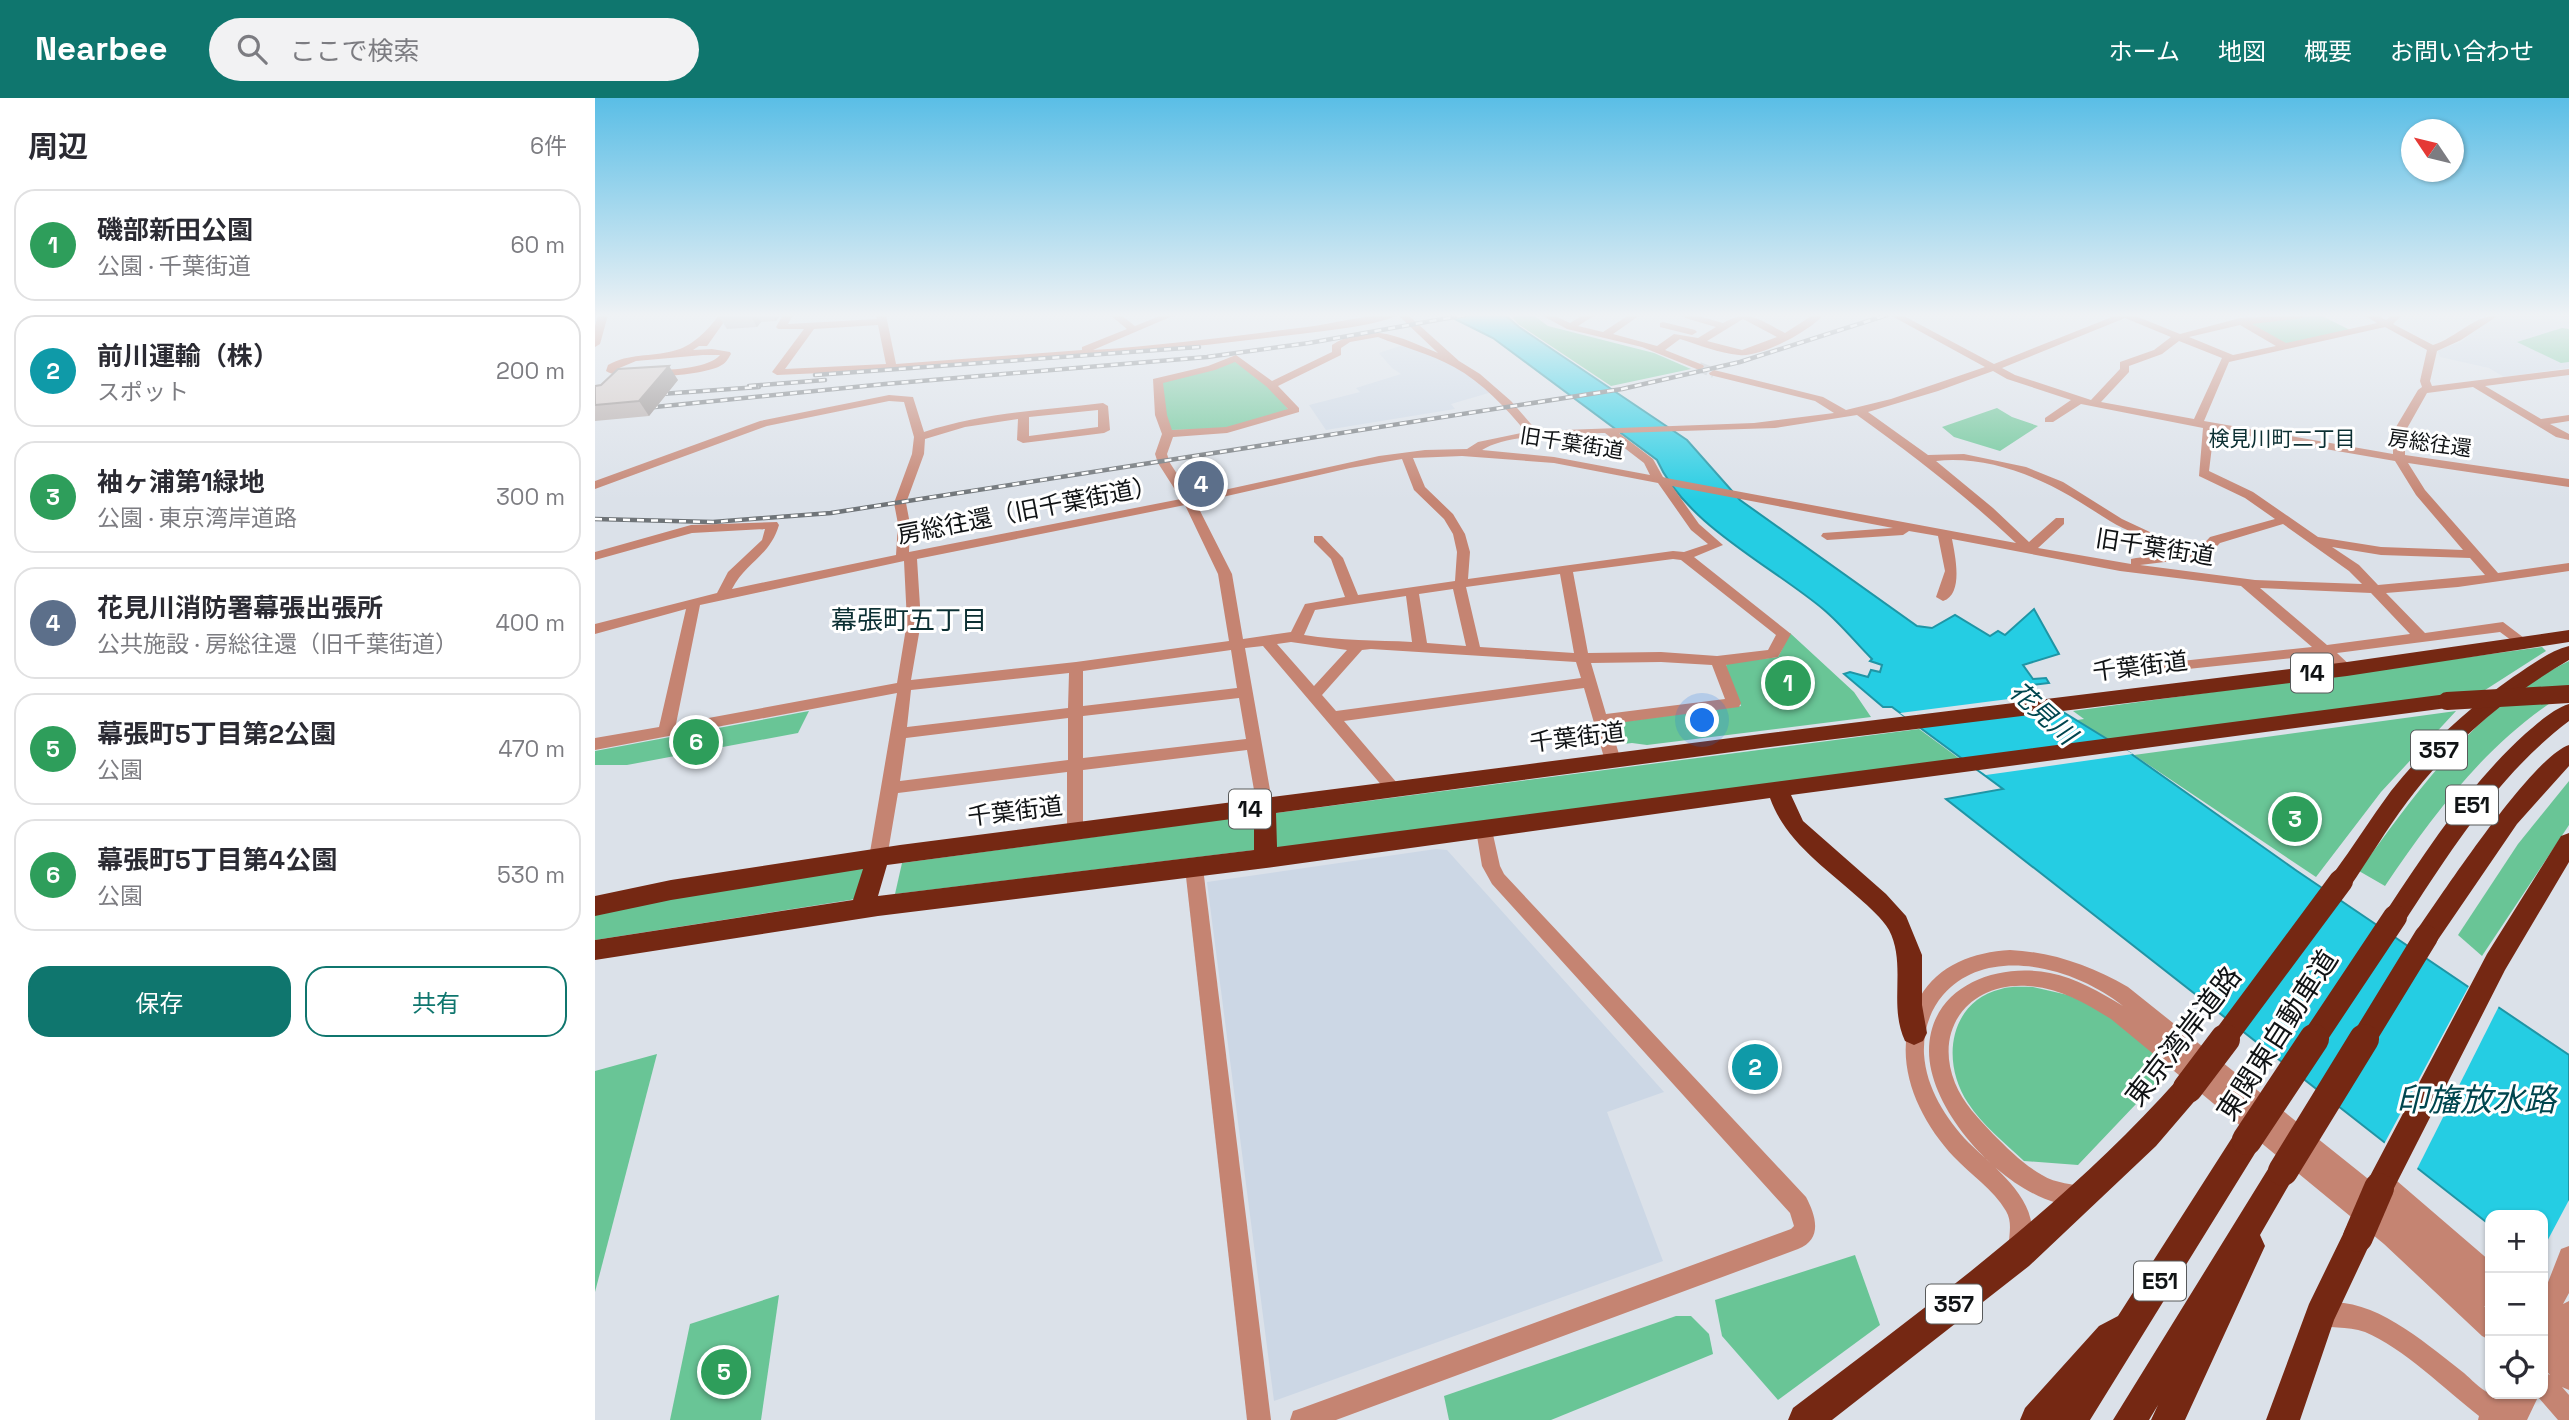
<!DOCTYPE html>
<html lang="ja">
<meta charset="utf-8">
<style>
:root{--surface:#fff;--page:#f2f2f3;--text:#2b2b33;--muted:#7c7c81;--line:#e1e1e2;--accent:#0f766e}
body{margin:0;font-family:"Space Grotesk","Noto Sans JP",sans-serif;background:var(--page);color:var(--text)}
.controls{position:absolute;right:21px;bottom:21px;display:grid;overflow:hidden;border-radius:14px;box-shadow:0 2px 5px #0004}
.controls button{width:63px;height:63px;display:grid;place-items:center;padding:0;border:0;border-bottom:2px solid var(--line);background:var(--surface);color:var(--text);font:35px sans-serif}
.compass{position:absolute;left:1806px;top:21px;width:63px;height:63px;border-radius:50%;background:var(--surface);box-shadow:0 2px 5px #0004;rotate:305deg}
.you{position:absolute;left:1108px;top:623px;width:24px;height:24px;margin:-18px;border:5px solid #fff;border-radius:50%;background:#1a73e8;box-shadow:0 0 0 10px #1a73e833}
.badge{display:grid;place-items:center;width:46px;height:46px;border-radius:50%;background:var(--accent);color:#fff;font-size:23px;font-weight:700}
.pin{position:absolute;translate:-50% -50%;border:4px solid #fff;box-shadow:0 2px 7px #0006}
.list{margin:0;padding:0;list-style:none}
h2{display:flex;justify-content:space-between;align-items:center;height:91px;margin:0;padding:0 28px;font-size:30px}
h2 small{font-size:23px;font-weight:400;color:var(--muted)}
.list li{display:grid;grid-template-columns:46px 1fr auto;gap:21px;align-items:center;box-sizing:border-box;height:112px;margin:0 14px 14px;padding:0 14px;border:2px solid var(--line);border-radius:21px}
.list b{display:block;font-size:26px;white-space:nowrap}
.list p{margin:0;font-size:23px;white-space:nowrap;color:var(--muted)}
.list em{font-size:23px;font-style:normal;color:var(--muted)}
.actions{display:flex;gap:14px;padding:21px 28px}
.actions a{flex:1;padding:16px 0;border:2px solid var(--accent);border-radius:21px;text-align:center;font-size:24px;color:var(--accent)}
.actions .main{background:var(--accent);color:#fff}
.icon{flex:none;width:38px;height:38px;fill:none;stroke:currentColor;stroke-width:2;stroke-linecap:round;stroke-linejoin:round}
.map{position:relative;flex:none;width:1974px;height:1322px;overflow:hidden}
header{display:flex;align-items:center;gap:42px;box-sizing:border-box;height:98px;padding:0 35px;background:var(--accent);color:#fff}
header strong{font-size:33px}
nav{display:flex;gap:38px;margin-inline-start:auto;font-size:24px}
.search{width:490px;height:63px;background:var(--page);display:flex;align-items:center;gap:18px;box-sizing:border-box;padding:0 24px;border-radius:38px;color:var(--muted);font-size:26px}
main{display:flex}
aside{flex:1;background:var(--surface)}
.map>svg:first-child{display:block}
.built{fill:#ccd7e5}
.green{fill:#69c596}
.water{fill:#25cde3;stroke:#1f95a5;stroke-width:2}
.pier{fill:#dbe1e9}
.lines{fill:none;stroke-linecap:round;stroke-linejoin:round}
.minor-tunnel{stroke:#bdc2c9;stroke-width:10;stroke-dasharray:10 5;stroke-linecap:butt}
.minor{fill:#c58472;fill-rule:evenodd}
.highway{fill:#752813;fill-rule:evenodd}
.rail-casing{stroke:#6f7478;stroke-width:4.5}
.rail{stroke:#fff;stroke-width:2.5;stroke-dasharray:7;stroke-linecap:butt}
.minor-bridge{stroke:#c58472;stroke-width:22}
.highway-bridge-far2{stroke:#752813;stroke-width:18}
.highway-bridge-far1{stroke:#752813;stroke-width:24}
.highway-bridge{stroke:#752813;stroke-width:30}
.wall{fill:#b5aba9}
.shaded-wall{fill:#938b89}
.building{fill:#d2c7c4;stroke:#938b89;stroke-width:2}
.labels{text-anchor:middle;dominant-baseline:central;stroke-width:6;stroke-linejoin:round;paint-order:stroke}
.far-neighbourhood-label{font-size:21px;fill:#0c3033;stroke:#fff}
.far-street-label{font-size:21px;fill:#101315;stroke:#fff}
.shield{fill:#fff;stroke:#585a5b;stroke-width:2}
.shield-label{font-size:23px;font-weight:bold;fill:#101315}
.street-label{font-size:24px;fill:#101315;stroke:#fff}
.neighbourhood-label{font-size:26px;fill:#0c3033;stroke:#fff}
.water-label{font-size:26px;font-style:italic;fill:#00464f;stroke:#fff}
.near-street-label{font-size:28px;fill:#101315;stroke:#fff}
.near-water-label{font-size:32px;font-style:italic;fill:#00464f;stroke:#fff}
</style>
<header>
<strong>Nearbee</strong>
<div class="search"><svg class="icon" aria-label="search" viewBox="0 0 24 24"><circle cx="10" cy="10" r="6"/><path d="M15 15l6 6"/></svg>ここで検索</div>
<nav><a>ホーム</a><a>地図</a><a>概要</a><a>お問い合わせ</a></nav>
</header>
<main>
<aside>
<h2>周辺<small>6件</small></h2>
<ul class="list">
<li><span class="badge" style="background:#2e9e5b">1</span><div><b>磯部新田公園</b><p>公園 · 千葉街道</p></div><em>60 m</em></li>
<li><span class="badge" style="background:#0f9aa8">2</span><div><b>前川運輸（株）</b><p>スポット</p></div><em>200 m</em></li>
<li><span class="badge" style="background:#2e9e5b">3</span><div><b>袖ヶ浦第1緑地</b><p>公園 · 東京湾岸道路</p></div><em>300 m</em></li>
<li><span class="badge" style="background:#5c6f8a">4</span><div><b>花見川消防署幕張出張所</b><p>公共施設 · 房総往還（旧千葉街道）</p></div><em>400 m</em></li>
<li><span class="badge" style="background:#2e9e5b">5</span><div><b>幕張町5丁目第2公園</b><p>公園</p></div><em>470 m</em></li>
<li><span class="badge" style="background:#2e9e5b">6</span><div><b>幕張町5丁目第4公園</b><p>公園</p></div><em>530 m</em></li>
</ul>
<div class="actions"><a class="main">保存</a><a>共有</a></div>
</aside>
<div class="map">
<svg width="1974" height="1322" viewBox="0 0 1974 1322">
<rect width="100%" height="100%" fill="#dbe1e9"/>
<!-- built -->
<g class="built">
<path d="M1907,217H1974V270L1909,279L1894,270L1845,259L1843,254L1845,251L1866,244L1889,224Z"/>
<path d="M808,247L863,268L897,294L856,306L860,311L731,332L714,307L765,294L761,290L806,276L797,270L784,255Z"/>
<path d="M841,751L852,752L1069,994L1012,1014L1068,1163L679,1303L612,784Z"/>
</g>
<!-- green -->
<g class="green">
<path d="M922,217H938L953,228L1059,255L1096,271L1016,288L923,226L918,220Z"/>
<path d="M1725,217L1755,232L1694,246L1687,244L1655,225Z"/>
<path d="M1967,230L1974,231V264L1966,265L1922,244Z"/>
<path d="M638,262L675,289L694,312L632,331L574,332L569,316L567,283Z"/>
<path d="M1402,310L1417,319L1443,328L1405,353L1359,339L1347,329Z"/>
<path d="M1195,535L1259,594L1276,619L1052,647L1037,645L1020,647L1015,629L1018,625L1146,608L1130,569L1133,565L1183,559Z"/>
<path d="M1947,549L1951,553L1887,594L1512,643L1482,622L1489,621L1478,613Z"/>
<path d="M1974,563V593C1895,640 1840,714 1790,788L1764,773C1823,692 1882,608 1974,563Z"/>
<path d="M214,613L203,635L32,667H0V653Z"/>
<path d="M1861,613L1786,694L1721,779L1539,657Z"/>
<path d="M1324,631L1365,661L681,750V715Z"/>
<path d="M1974,683V727L1887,858L1863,837L1923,746Z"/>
<path d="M660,717V752L300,796L307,765Z"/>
<path d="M267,770L269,771L259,801L255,802L0,842V813Z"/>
<path d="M1438,889L1473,897L1511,914L1580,965L1483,1067L1429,1063C1410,1045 1387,1027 1373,1005C1346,965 1353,904 1406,891C1415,888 1428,889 1438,889Z"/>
<path d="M62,956L0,1194V973Z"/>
<path d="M1260,1157L1285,1227L1183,1302L1127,1238L1120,1202Z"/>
<path d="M184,1197L166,1322H75L95,1226Z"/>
<path d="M1081,1218H1096L1114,1236L1118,1256L956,1322H854L849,1298Z"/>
</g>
<!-- water -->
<path class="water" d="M852,217H910L924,229L1092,342L1145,402L1322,528L1337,530L1360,517L1395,538L1403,533L1410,537L1439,511L1464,556L1428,567L1438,581L1451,580L1454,585L1437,587L1442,598L1535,655L1702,773L1974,957V1189L1948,1168V1117H1895V1127L1351,701L1408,691L1297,609H1288L1249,576L1255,574L1273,579L1276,572L1285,574L1287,567L1275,563L1277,561C1261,545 1246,526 1228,511C1174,466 1091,427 1062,362L898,240Z"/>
<!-- pier -->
<g class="pier">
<path d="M1445,597L1468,611L1325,629L1305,615Z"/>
<path d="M1516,643L1538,656L1391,677L1367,660Z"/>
<path d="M1875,886L1905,906L1821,1073L1788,1048Z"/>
<path d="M1974,1102V1193L1948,1173V1151Z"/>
</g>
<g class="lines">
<!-- minor-tunnel -->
<path class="minor-tunnel" d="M1104,269L1119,275"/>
<!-- minor -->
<g class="minor">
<path d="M3,217H13L5,246L0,249V228Z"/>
<path d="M124,217H134L112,248H104L98,252L117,251L135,254L136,256C133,261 130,266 125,268C107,278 27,284 11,273L13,267C34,255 56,259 78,253C97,249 113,232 124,217ZM108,257H125C110,275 45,273 22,271L41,263Z"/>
<path d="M188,217H198L193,226L282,221L281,217H291L301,266L487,252V249L532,231L515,217H526L540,228L567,217H580L498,252C570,247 640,238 712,229C742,225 772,216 802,217C785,228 711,235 687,238C519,259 351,270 182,277L177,274L209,231H183L181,229ZM283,227L291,266L190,271L219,231Z"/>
<path d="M803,217H813L864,263L885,276L916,303L942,333L1159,325L1239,315L1220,303L1115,277L1114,275L1119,272L1228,299L1251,312L1296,301L1390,269L1295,217H1307L1399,266L1522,217H1538L1585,236L1645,220L1712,217L1707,220L1657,226L1691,245L1782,225L1769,217H1781L1791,222L1797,217H1807L1798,226L1838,247C1861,240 1879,217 1904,217L1866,242L1842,253L1835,283L1837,288L1974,271V277L1890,288L1946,321L1974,317V323L1955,326L1974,336V342L1961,339L1878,289L1832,295L1810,334V357L1974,381V389L1813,365L1830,392L1903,475L1974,465V473L1863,489L1791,495L1830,535L1908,524L1933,543L1935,546L1933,549L1928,551L1905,534L1742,555L1759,571L1752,576L1726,557L1545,576L1540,574L1538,571L1540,568L1717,549L1646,488L1525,473L1357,441C1360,457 1369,496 1348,503L1341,499L1350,473L1343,438L1314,433L1308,437L1232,442L1226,438L1228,435L1298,430L1077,388L1104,426L1128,447L1099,459L1196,536L1183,559L1131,567L1146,605L1144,609L1015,626L1026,663L1018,669L1010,663L989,590L749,623L808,692L806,696H794L668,548L650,550L678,709L676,713H664L662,709L652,652L488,672V734L486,739H474L472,734V674L303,695L292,760L289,765L283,767L277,765L274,760L302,595L0,652V640L64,629L91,511L0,536V526L122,495L133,474L167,442L170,431L97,435L0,462V454L96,427L182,424L184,427C175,458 151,464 137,491L301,457L303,426L299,405L317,356L319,339L309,304L294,303L172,328L0,391V383L165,323L294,297L318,299L329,334C387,315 448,312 508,305L513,308L515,332L509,335L428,345L422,342L423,321L370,329L330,341L329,356L311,405L315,426L314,454L586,401L563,365L560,356L567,336L560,317L558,281L613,268L641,257L677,283L737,254V247C777,222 805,240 843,255ZM1530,220L1576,239L1559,252L1525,264V271L1496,302L1420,277L1407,270ZM1645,227L1681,248L1638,257L1594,239ZM1790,229L1832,252L1825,283L1827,289L1823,292L1798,334V356L1609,323L1634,264ZM783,239C808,249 836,256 859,269C888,285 910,309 931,334L883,344L872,351L830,352L784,358L597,399L575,365L572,356L578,339L632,335L704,314V310L683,288L746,257V250L755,244ZM1584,243L1627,260L1599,321L1506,304L1534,274V268L1567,256ZM640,264L672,289L693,311L631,329L577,332L572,317L568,285L620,272ZM1398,273L1412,281L1476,302L1450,320V324H1458L1486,306L1608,330L1604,378L1650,400L1680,421L1615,439L1602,453L1541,460L1536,461V466L1443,450L1469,426V420H1461L1434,444L1398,410L1341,363C1387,358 1436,375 1475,398C1501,413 1522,431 1551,439L1557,435L1527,421L1468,384L1431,369L1369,356L1333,357L1273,314L1343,293ZM503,312V329L434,338V319ZM1262,317C1318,357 1371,398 1421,445L1071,380L1068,379L1058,361L1024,335L1180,330ZM1619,332L1800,363L1821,397L1868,452L1786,449L1723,439L1658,394L1614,373ZM1010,335L1049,365L1055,377L959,359L887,352C913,335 979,336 1010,335ZM867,358L959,365L1063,385L1096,432L1113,446L1089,454L1078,453L873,481L875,454L870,436L858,416L830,389L818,360ZM807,361L819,392L849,421L858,436L862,454L860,483L763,497L748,460L727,438H719V444L736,461L750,499L710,506L696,534L648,541L637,476L601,405L755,370ZM590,407L623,476L634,543L481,564L316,582L326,524L322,461ZM1688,426L1754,473L1767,486L1660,482L1545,467L1611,459L1625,445ZM1737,449L1786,457L1875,460L1890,477L1783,487L1764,467ZM1078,461L1086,462L1181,537L1173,552L1122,558L1066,554L993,555L978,474ZM309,463L312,524L302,585L81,626L105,507ZM965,476L979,555L885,549L871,489ZM1665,490L1776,495L1815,536L1732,547ZM858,491L871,548L832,545L824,496ZM811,498L817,544C781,542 746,543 709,537L720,512ZM696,544L752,552L719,588L682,546ZM776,551L981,564L986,580L741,613L727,597L767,552ZM636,552L642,590L488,608V573ZM1066,564L1117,567L1130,601L1011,616L996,565ZM474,575L473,610L312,629L316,592ZM644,600L651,641L488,660V618ZM473,620V662L305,683L311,640Z"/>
<path d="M946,217H958L975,225L988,217H1000L983,228L1008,234L1034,217H1045L1018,236L1062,248L1079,236L1103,240L1121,229L1090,220L1089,217H1100L1128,225C1154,210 1166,223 1190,235L1218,217H1228C1215,233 1165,260 1144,257C1124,255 1104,247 1085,241L1070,252L1108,267L1109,269L1104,272L1047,249L972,231ZM1148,221L1182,239L1147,252L1112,243Z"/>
<path d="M1068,224L1100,232L1102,234L1097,237L1065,229V225Z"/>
<path d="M889,726L895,727L897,732L905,768L909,776L1211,1099C1221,1118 1228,1141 1203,1151L741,1322H695L698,1313L707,1310L1196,1131L1199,1128L1195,1115L897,786L887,768L881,732L883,727Z"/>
<path d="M599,763L605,765L608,770L676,1322H652L590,770L593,765Z"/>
<path d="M1415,852C1458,854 1496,868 1533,889L1777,1084L1779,1077L1787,1074L1795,1077L1895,1163V1210L1889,1208L1895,1214V1242L1887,1238L1789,1146L1516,921C1490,905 1464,890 1433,888C1375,884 1338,930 1360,985C1368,1005 1384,1021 1398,1036C1413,1051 1429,1067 1447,1077C1461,1086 1478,1085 1493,1091L1496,1099L1493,1107C1482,1111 1472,1108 1462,1105C1406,1090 1334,1013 1334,953C1334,889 1401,864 1455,875C1481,880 1505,894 1528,908C1481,870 1393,845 1348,897C1334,913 1328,935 1329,956C1331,990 1351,1021 1374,1045C1406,1076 1453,1108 1432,1159L1424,1162L1416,1159C1410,1144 1420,1128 1411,1113C1398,1091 1376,1077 1359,1059C1319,1016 1293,954 1325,899C1343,867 1379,854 1415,852Z"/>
<path d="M1974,1148V1195L1968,1206L1974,1203V1292L1967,1289L1974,1297V1322H1963L1943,1299L1932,1322H1883L1884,1318C1852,1293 1807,1249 1770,1234C1752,1227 1733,1232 1717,1225L1713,1217L1717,1209C1768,1188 1831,1246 1869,1275C1876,1281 1885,1291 1894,1295C1904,1299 1935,1296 1948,1296V1274L1955,1277L1948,1269V1197L1966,1151Z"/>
</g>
<!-- highway -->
<g class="highway">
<path d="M1974,532V544L1752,578L1167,650L681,715L682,749L1852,596L1859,598L1862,603L1859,608L1852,610L1196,697L1208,723L1291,796L1311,818L1327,857V907L1332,935L1328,943L1319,947L1310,943C1293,907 1312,867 1294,832C1287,820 1274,809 1264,800C1231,770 1190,743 1175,700L671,770L283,818L0,862V842L258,802L268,771L76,802L0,818V798L76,782L305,747L1167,636L1752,564ZM659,718V752L283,798L292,767Z"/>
<path d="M1974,548V562C1911,599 1855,646 1812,704C1791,732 1774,761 1754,790L1746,792L1738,790L1734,783L1738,776C1758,749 1776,720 1796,693C1831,649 1872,611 1918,579C1935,568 1954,553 1974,548Z"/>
<path d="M1974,606V623C1903,677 1856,752 1808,826L1800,829L1792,826L1788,819L1792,812C1833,750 1874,687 1930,636C1943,625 1958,611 1974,606Z"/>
<path d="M1974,647V668L1922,726L1840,846L1831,849L1822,846L1819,839L1822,832C1848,795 1937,659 1974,647Z"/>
<path d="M1974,735V764L1910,872L1794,1100L1784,1104L1774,1100L1770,1090L1774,1080L1892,856L1966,738Z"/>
<path d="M1593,977L1603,981L1607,990L1603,999L1561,1048L1434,1168L1237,1322H1193L1198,1310C1333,1207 1469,1109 1583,981Z"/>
<path d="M1652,1028L1662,1032L1666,1042L1662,1052L1495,1322H1425L1430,1310L1504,1228L1523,1218L1642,1032Z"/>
<path d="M1688,1059L1698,1063L1702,1073L1665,1137L1670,1148L1590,1322H1556L1563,1307L1554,1322H1518L1678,1063Z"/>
<path d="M1763,1124L1774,1128L1778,1139L1739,1222L1705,1322H1671L1714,1206L1752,1128Z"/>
</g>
<!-- rail casing -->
<g class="rail-casing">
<g id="rail">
<path d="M220,277L604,249"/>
<path d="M154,288L230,282"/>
<path d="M52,297L164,289"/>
<path d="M0,315L290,286L612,259L714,245L870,217"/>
<path d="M0,421L118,424L236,415L1027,291L1145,264L1292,217"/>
</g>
</g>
<!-- rail -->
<use href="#rail" class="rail"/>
<!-- minor-bridge -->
<path class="minor-bridge" d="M1948,1265L1957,1248"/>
<!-- highway-bridge-far2 -->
<path class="highway-bridge-far2" d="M1852,603L1974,596"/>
<!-- highway-bridge-far1 -->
<g class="highway-bridge-far1">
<path d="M1628,942L1746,783"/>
<path d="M1718,942L1800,819"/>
<path d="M1768,942L1831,839"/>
</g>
<!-- highway-bridge -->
<g class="highway-bridge">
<path d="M1593,990L1630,941"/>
<path d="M1652,1042L1719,941"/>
<path d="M1688,1073L1769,941"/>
<path d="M1763,1139L1784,1090"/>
</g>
</g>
<!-- wall -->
<g class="wall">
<path d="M123,217H185L181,223L166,224L162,229L132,231Z"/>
<path d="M83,282L54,318L0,323V288Z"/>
<path d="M1148,958L1175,961L1173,970L1159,979L1146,967Z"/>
</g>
<!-- shaded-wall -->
<g class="shaded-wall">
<path d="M155,217H162L166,224L162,229Z"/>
<path d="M177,217H185L181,223Z"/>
<path d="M74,268L83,282L54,318L44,303Z"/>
<path d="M1175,961L1173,970L1159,979L1161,970Z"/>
</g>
<!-- building -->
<g class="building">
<path d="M74,268L44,303L0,307V288L6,287L23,271Z"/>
<path d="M1164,948L1175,961L1161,970L1148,958Z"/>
</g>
<!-- sky -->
<linearGradient id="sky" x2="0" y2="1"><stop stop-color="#5abee6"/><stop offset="0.54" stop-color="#eff2f5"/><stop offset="1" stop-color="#eff2f5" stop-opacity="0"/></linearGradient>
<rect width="1974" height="402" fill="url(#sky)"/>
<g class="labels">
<!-- far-neighbourhood labels -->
<g class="far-neighbourhood-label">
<text x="1687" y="340">検見川町二丁目</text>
</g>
<!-- far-street labels -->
<g class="far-street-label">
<text transform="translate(977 345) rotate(9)">旧千葉街道</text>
<text transform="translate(1835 345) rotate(8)">房総往還</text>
</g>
<!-- shield labels -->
<g class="shield">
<rect x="1696" y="555.5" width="42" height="39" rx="5"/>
<rect x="1816" y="632.5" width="56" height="39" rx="5"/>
<rect x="1851" y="687.5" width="52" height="39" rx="5"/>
<rect x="634" y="691.5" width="42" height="39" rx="5"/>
<rect x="1539" y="1163.5" width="52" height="39" rx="5"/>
<rect x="1331" y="1186.5" width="56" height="39" rx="5"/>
</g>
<g class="shield-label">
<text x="1717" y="575">14</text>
<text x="1844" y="652">357</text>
<text x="1877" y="707">E51</text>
<text x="655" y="711">14</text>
<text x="1565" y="1183">E51</text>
<text x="1359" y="1206">357</text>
</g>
<!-- street labels -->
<g class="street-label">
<text transform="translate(432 412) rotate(-11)">房総往還（旧千葉街道）</text>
<text transform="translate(1560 449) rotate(9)">旧千葉街道</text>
<text transform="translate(1545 568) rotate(-7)">千葉街道</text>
<text transform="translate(982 639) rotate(-7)">千葉街道</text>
<text transform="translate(420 713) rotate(-7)">千葉街道</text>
</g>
<!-- neighbourhood labels -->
<g class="neighbourhood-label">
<text x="314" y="522">幕張町五丁目</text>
</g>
<!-- water labels -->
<g class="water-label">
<text transform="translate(1448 615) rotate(42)">花見川</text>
</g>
<!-- near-street labels -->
<g class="near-street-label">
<text transform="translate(1682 937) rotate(-57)">東関東自動車道</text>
<text transform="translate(1588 938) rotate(-52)">東京湾岸道路</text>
</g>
<!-- near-water labels -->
<g class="near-water-label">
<text x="1881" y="1002">印旛放水路</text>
</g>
</g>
</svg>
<div class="controls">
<button>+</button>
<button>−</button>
<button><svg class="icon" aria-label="locate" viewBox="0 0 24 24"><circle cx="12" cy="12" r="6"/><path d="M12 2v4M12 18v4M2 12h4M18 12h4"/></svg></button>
</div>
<svg class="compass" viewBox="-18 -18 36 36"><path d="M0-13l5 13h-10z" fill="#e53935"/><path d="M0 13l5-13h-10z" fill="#7c7c81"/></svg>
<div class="you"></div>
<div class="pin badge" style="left:1193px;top:585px;background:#2e9e5b">1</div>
<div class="pin badge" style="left:1160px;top:969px;background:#0f9aa8">2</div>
<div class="pin badge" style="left:1700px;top:721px;background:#2e9e5b">3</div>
<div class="pin badge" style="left:606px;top:386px;background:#5c6f8a">4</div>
<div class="pin badge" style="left:129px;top:1274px;background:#2e9e5b">5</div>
<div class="pin badge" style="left:101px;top:644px;background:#2e9e5b">6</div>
</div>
</main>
